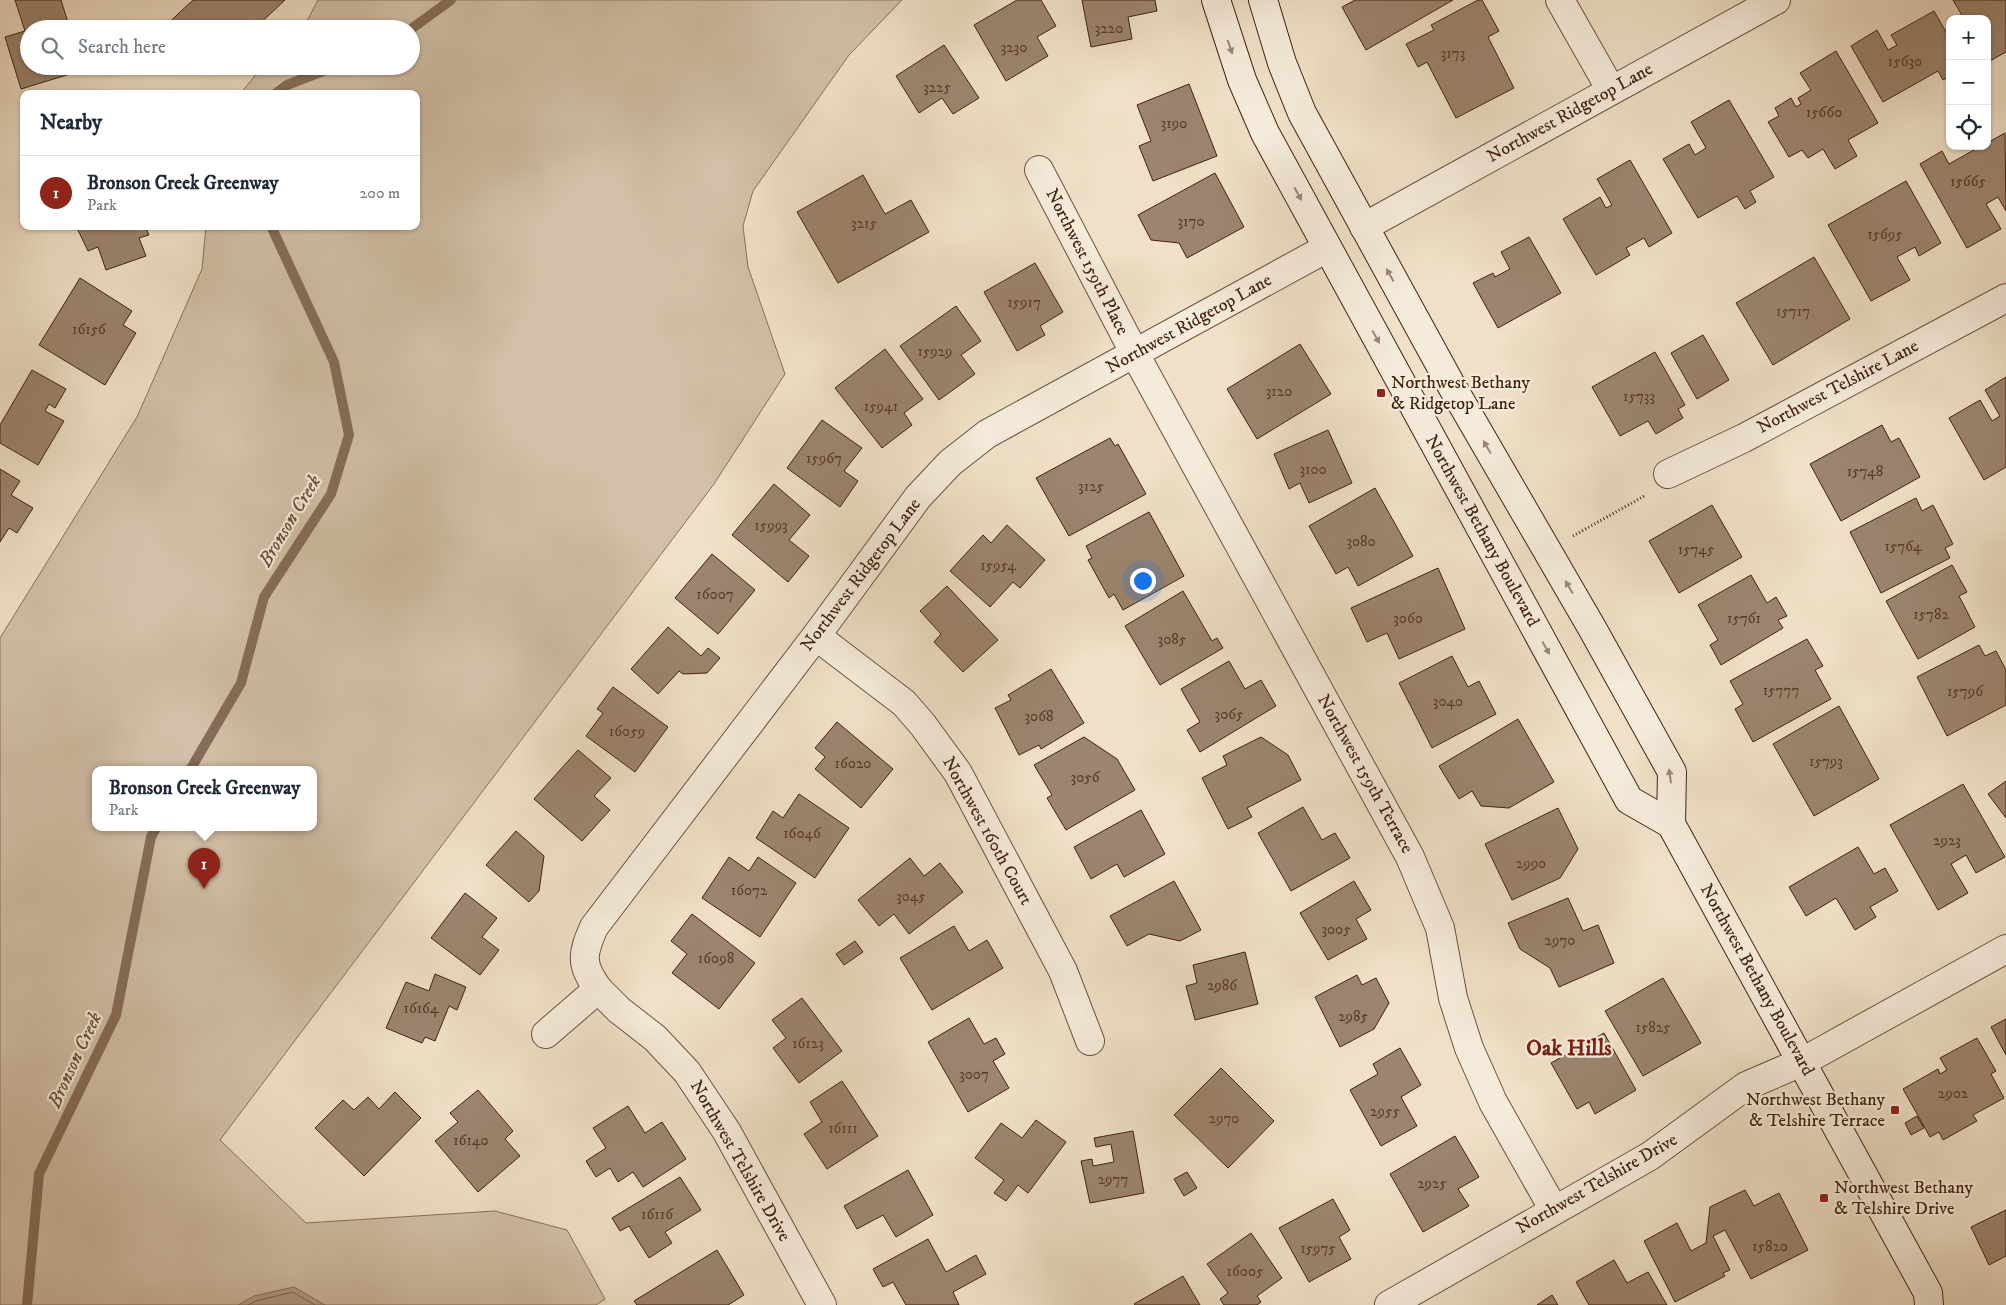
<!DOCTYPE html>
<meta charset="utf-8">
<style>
:root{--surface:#fff;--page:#f6f6f7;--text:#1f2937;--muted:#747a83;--line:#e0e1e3;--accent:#8f2418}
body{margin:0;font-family:"IM FELL DW Pica",serif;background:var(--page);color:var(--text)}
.controls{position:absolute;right:15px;top:15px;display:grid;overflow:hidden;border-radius:10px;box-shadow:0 1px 4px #0004}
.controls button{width:45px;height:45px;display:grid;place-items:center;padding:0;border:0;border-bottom:1px solid var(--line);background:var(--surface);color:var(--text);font:25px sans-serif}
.you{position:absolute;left:1142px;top:580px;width:18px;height:18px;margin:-12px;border:4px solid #fff;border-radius:50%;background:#1a73e8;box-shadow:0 0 0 8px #1a73e833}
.badge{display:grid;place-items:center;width:32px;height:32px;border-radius:50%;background:var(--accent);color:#fff;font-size:16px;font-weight:700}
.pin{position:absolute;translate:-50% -41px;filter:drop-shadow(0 1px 2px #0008)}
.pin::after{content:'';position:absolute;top:26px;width:18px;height:15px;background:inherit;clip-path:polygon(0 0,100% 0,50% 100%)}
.popup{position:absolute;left:92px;top:766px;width:225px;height:65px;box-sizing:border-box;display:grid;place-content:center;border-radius:10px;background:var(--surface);filter:drop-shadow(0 1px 4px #0005);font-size:16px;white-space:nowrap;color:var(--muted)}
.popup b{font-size:19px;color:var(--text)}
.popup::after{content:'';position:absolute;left:50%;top:100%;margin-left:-10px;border:10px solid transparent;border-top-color:var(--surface)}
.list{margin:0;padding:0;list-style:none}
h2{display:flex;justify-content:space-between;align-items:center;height:65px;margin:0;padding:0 20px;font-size:21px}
h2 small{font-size:16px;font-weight:400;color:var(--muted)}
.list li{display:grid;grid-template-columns:32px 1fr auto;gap:15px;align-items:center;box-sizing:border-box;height:75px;padding:0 20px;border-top:1px solid var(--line)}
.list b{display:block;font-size:19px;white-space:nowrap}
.list p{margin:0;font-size:16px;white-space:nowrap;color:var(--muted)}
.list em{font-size:16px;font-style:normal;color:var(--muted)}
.icon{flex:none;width:28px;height:28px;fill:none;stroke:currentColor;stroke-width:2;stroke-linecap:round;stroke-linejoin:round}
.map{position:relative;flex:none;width:2006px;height:1305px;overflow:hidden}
.search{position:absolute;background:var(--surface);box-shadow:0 1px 4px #0004;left:20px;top:20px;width:400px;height:55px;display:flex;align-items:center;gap:12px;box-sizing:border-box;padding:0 18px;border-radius:28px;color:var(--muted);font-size:19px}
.panel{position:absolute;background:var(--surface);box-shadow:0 1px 4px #0004;left:20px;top:90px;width:400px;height:140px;border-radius:10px}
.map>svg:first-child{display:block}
.green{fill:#d2c0a8;stroke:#8a705c;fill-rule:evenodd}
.water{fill:#b49f89;stroke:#866d59}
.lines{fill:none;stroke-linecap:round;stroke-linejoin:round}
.shore{stroke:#7b604c;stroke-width:1}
.stream{stroke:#866d59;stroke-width:10}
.building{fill:#9c846f;stroke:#422110}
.minor-casing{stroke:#6d513e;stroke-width:30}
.secondary-casing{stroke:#422110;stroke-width:30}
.path{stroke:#422110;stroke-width:3;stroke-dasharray:1 2.5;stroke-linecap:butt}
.minor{stroke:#f5ebdb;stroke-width:28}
.secondary{stroke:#f5ebdb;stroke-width:28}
.oneway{fill:#9c8676}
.poi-dot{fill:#8f2418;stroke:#f5ebdb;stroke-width:2}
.labels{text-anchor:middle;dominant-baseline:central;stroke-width:4.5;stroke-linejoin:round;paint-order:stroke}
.number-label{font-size:15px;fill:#583a28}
.street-label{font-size:18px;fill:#422110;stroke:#f5ebdb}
.poi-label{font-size:18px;fill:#422110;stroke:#f5ebdb;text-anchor:start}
.water-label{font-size:19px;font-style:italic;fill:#6a4d3a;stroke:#f5ebdb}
.district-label{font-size:22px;font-weight:bold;fill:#7a1f14;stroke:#f5ebdb}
</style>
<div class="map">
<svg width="2006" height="1305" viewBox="0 0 2006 1305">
<rect width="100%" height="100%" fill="#efe0c7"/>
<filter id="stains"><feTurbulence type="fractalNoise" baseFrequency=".004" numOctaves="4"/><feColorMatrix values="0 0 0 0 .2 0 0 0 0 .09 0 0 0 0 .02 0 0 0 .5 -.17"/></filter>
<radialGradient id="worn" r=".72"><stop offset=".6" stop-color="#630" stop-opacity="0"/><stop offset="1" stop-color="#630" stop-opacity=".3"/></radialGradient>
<!-- green -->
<path class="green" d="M318,0H902L849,55L753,191L743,226L748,267L785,374L714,484L220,1140L306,1223L495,1211L567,1230L605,1299L596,1305H0V638L137,417L202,269L206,226H416V94H240L263,66H411V29H299L308,19ZM95,770H313V828H95Z"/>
<!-- water -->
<path class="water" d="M294,1287L325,1305H238L254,1296Z"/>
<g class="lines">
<!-- shore -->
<path class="shore" d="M248,1305L256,1301L293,1292L315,1305"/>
<!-- stream -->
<g class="stream">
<path d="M411,29L451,0"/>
<path d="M275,94L287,85L336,66"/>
<path d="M190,770L241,683L264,597L331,494L349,435L334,362L271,226"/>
<path d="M27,1305L39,1174L116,1015L151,837L156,828"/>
</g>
</g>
<!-- building -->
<g class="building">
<path d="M15,0H61L70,29H29V66H82L83,70L21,89L5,37L25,31Z"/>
<path d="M193,0H285L254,29H247L242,24L237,29H162Z"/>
<path d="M1017,0H1041L1056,26L1037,37L1048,56L1006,81L974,25Z"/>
<path d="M1082,0H1155L1157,11L1128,17L1132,39L1091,47Z"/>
<path d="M1355,0H1453L1366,50L1342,7Z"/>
<path d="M1478,0H1482L1499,31L1488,37L1514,88L1456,118L1427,62L1418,67L1406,44L1434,30L1431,25Z"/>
<path d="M1953,0H2006V52L1988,62L1987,19H1964Z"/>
<path d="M1934,11L1950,39V76L1943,80L1938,71L1883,102L1851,46L1877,30L1888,50L1897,45L1891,35Z"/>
<path d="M944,45L979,98L953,114L942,98L919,113L896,76Z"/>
<path d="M1836,51L1878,123L1848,140L1857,156L1835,169L1823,149L1808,158L1802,150L1789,157L1768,122L1779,116L1775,108L1791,98L1796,107L1801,104L1798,98L1811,90L1800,73Z"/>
<path d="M1189,84L1217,156L1153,181L1139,146L1151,141L1137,105Z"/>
<path d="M1729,100L1774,177L1750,191L1756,202L1745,209L1737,196L1698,218L1663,159L1689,144L1695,155L1706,148L1691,122Z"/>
<path d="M2005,133L2006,211L1998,197L1986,204L2001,229L1967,248L1920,164L1942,151L1949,164L1981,146H1987V143Z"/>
<path d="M1630,160L1672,233L1649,247L1644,238L1626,248L1630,255L1596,275L1563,219L1600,197L1606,208L1612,205L1597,179Z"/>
<path d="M1215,173L1244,227L1187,258L1179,243L1151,240L1138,215Z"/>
<path d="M863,175L885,214L911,200L929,232L838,283L797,212Z"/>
<path d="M1906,181L1941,243L1919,256L1915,247L1897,257L1910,280L1871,301L1828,225Z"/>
<path d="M76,226H145L149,235L139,238L146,256L106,270L98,247L88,251Z"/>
<path d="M1529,237L1561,293L1498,328L1473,283L1493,273L1495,277L1510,269L1501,252Z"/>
<path d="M1814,257L1850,319L1773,365L1736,303Z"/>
<path d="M1035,263L1063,312L1040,326L1045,335L1017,351L984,292Z"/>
<path d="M80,278L132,311L123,325L136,333L105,385L39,345Z"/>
<path d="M956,306L981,341L961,355L975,374L939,400L900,346Z"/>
<path d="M1703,335L1729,380L1697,399L1671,353Z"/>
<path d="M1300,344L1331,394L1257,439L1227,389Z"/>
<path d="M885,349L923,399L904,413L912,425L882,448L835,388Z"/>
<path d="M1655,352L1685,405L1678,409L1683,418L1656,434L1648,421L1620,436L1592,387Z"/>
<path d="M32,370L66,389L55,408L49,404L45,411L64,421L38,465L0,443V425Z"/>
<path d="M2006,377V467L1984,480L1949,418L1980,400L1992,421L2000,416L1985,390Z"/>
<path d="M822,420L862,448L844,471L858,481L840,507L787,468Z"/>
<path d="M1882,425L1891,442L1899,438L1920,477L1841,521L1810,464Z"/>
<path d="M1328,430L1352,483L1309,503L1300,483L1289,489L1274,454Z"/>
<path d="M1110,438L1115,446L1118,444L1146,494L1069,536L1036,478Z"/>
<path d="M0,469L20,481L11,495L33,508L17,533L9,528L0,542Z"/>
<path d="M774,484L810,515L789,540L809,556L788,582L732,535Z"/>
<path d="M1375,488L1413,556L1358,586L1348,567L1336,574L1309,526Z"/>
<path d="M1916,498L1922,511L1933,505L1953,544L1945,548L1950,558L1881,593L1850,532Z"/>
<path d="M1712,505L1742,557L1679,593L1649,541Z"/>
<path d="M1149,512L1184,576L1123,610L1114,594L1109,598L1088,560L1092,558L1086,546Z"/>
<path d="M1007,525L1045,560L1020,588L1013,582L990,607L950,571L983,535L991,543Z"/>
<path d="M712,554L755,590L718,634L675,598Z"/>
<path d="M1952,565L1967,592L1959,596L1975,627L1918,659L1886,601Z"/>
<path d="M1438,568L1465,629L1399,659L1387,633L1367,642L1351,608Z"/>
<path d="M1751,575L1767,603L1776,597L1787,616L1778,620L1783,628L1721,665L1710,645L1718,640L1698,605Z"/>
<path d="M947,586L998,640L963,672L934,642L941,634L920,611Z"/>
<path d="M1183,591L1212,641L1217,638L1223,648L1160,685L1125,626Z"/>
<path d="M668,627L701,656L708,648L720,658L707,673L683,674L679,671L658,694L631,669Z"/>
<path d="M1807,639L1823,666L1815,670L1831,699L1753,742L1735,709L1743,704L1730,681Z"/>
<path d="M1979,645L1985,656L1996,651L2006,670V705L1947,736L1917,677Z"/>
<path d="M1452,656L1468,687L1479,681L1496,714L1432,748L1399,683Z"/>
<path d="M1229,661L1245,689L1261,680L1276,706L1200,752L1187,730L1200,722L1181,689Z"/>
<path d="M1051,669L1084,723L1041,749L1039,745L1019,755L995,708L1011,700L1008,695Z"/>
<path d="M613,687L668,727L635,772L586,736L603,713L597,709Z"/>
<path d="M1839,706L1879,779L1814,816L1773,744Z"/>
<path d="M1518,719L1554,782L1509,808L1481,806L1472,791L1459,799L1439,766Z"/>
<path d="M837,722L893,769L861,808L815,769L825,757L815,748Z"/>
<path d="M1084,737L1117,759L1135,790L1066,830L1047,798L1052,795L1034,765Z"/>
<path d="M1261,737L1288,755L1301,780L1247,808L1252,817L1228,829L1202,778L1227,765L1223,756Z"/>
<path d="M578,750L611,778L594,796L610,810L582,841L534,799Z"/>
<path d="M2006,781V818L1988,794Z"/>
<path d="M1963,784L2005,857L1976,873L1966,855L1951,864L1968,893L1938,910L1890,825Z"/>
<path d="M799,794L849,828L815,878L756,838L773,811L783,818Z"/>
<path d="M1303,807L1322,840L1335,833L1350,858L1291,891L1258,833Z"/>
<path d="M1558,808L1578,849L1560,878L1512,900L1485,844Z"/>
<path d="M1141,810L1165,854L1124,877L1117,864L1091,879L1074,847Z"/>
<path d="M516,831L544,856L539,891L529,902L486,865Z"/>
<path d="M1858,847L1874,874L1885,868L1898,891L1870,907L1876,917L1855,930L1836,898L1806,916L1789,887Z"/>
<path d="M729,857L749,871L758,857L796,883L760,937L702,898Z"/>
<path d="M910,858L924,876L940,863L963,892L909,934L894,914L879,926L858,900Z"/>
<path d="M1174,881L1201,930L1180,941L1149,934L1127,946L1110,916Z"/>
<path d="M1354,881L1371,910L1356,919L1367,939L1328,960L1300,913Z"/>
<path d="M465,893L497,918L482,937L499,950L480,975L431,938Z"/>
<path d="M1568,898L1583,931L1598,925L1614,963L1559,987L1550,968L1520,949L1508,923Z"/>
<path d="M692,914L755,963L719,1009L672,973L687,954L671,941Z"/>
<path d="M954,926L969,951L987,940L1003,968L932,1010L900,958Z"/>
<path d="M855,941L863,952L844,965L836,954Z"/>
<path d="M1245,952L1258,1004L1195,1020L1186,986L1197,983L1193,965Z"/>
<path d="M435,974L466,987L457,1010L449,1006L435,1041L425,1037L422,1043L386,1028L406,982L429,991Z"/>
<path d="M1357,975L1362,985L1376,978L1389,1003L1374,1029L1340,1047L1315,997Z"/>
<path d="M1663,978L1701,1043L1643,1076L1605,1011Z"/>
<path d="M802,998L842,1051L799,1083L773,1048L786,1038L772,1020Z"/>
<path d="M969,1018L984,1044L996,1038L1005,1054L993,1061L1009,1088L968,1112L928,1042Z"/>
<path d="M2006,1019V1055L1991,1027Z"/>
<path d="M1604,1033L1636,1090L1595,1114L1589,1102L1577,1109L1551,1063Z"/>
<path d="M1977,1038L1996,1071L1991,1074L2004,1098L1973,1115L1977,1121L1943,1140L1939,1132L1930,1137L1903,1089L1938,1069L1940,1074L1947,1070L1940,1058Z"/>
<path d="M1400,1048L1421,1085L1401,1097L1417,1126L1381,1146L1350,1090L1378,1074L1373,1064Z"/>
<path d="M1221,1068L1274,1121L1228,1168L1174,1115Z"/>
<path d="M842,1081L878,1136L827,1169L804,1134L822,1122L810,1102Z"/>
<path d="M478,1090L513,1131L505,1139L520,1156L478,1192L435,1141L458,1122L450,1113Z"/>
<path d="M395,1092L421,1118L364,1176L315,1128L343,1100L354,1110L368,1097L379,1109Z"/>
<path d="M628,1106L645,1133L662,1122L686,1159L643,1187L633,1172L618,1182L610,1168L596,1177L586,1161L606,1148L593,1128Z"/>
<path d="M1917,1116L1924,1128L1911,1135L1905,1123Z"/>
<path d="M1036,1120L1066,1142L1028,1193L1018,1185L1006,1201L994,1193L1004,1180L975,1158L1001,1123L1022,1138Z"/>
<path d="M1133,1131L1144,1193L1090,1203L1081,1161L1092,1159L1093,1166L1114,1162L1111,1144L1096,1147L1094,1138Z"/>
<path d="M1455,1136L1479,1177L1458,1189L1469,1206L1423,1232L1390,1174Z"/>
<path d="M908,1170L933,1215L896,1237L883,1215L857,1229L844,1206Z"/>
<path d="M1187,1172L1197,1188L1184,1196L1174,1179Z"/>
<path d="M680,1177L701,1210L665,1232L672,1243L649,1258L629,1226L620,1231L612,1218Z"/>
<path d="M1745,1190L1754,1206L1779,1193L1808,1250L1751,1279L1725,1230L1713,1236L1730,1270L1723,1273L1725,1276L1675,1302L1644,1241L1677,1223L1691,1251L1706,1243L1710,1207Z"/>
<path d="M1333,1199L1350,1230L1339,1237L1351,1259L1309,1282L1279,1228Z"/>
<path d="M2006,1210V1256L1989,1265L1971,1227Z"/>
<path d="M1251,1233L1282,1278L1257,1296L1261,1302L1257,1305H1224L1220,1299L1228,1293L1207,1264Z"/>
<path d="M928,1239L946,1272L976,1255L986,1274L953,1292L959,1305H906L893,1282L883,1287L873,1269Z"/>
<path d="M717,1250L744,1295L728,1305H637L634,1301Z"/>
<path d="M1614,1260L1627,1283L1648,1272L1667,1305H1589L1576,1282Z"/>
<path d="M1183,1276L1200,1305H1135L1134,1304Z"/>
<path d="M1552,1295L1558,1305H1537Z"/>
</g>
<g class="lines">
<!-- minor casing -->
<g class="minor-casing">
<g id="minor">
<path d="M1560,0L1611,90"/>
<path d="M1039,170L1135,354L1410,857L1440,928L1453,998L1469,1048L1493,1102L1554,1210"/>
<path d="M1364,227L1776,0"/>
<path d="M1668,474L1744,438L2006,298"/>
<path d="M816,636L904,703L923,725L958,773L1063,971L1090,1041"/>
<path d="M598,989L619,1010L655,1038L687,1072L727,1132L822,1305"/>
<path d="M546,1034L598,989C580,964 582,954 594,927L816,636L918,497L950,463L987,434L1327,248"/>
<path d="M1389,1305L1650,1156L1746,1086L1802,1062L2006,949"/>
</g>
</g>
<!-- secondary casing -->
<g class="secondary-casing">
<g id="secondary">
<path d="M1216,0L1242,80L1265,133L1629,800L1671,824"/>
<path d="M1263,0L1282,63L1302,113L1450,383L1592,628L1672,772L1671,824L1928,1293L1929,1305"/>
</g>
</g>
<!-- path -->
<path class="path" d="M1573,536L1646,495"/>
<!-- minor -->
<use href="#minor" class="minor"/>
<!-- secondary -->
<use href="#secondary" class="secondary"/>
</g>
<!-- one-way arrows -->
<defs><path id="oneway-solid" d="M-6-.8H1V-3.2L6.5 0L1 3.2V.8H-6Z" transform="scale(1.25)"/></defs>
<g class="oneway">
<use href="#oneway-solid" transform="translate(1230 47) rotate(71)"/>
<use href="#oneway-solid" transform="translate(1298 194) rotate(61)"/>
<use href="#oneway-solid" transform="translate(1390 275) rotate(-119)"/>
<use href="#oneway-solid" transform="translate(1376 337) rotate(61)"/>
<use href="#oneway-solid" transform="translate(1487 447) rotate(-120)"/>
<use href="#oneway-solid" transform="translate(1569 587) rotate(-120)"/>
<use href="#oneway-solid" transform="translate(1546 648) rotate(61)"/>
<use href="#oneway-solid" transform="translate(1670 776) rotate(-98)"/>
</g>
<!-- markers -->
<g class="poi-dot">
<rect x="1376" y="388" width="10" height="10" rx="2.5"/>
<rect x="1890" y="1105" width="10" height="10" rx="2.5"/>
<rect x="1819" y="1193" width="10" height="10" rx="2.5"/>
</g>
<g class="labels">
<!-- number labels -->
<g class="number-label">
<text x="1109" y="28">3220</text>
<text x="1014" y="47">3230</text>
<text x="1453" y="53">3173</text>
<text x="1905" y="61">15630</text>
<text x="937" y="87">3225</text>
<text x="1824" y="112">15660</text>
<text x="1174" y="123">3190</text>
<text x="1968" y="181">15665</text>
<text x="1191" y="221">3170</text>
<text x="864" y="223">3215</text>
<text x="1885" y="234">15695</text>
<text x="1024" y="302">15917</text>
<text x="1793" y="311">15717</text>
<text x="89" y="329">16156</text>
<text x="935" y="351">15929</text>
<text x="1279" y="391">3120</text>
<text x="1639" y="396">15733</text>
<text x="881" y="406">15941</text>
<text x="824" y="458">15967</text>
<text x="1313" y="469">3100</text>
<text x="1865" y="471">15748</text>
<text x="1091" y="486">3125</text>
<text x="771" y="525">15993</text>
<text x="1361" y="541">3080</text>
<text x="1903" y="546">15764</text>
<text x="1696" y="549">15745</text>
<text x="998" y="565">15954</text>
<text x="715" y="594">16007</text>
<text x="1931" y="614">15782</text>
<text x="1408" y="618">3060</text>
<text x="1744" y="618">15761</text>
<text x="1172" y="639">3085</text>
<text x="1781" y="690">15777</text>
<text x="1965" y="691">15796</text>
<text x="1448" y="701">3040</text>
<text x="1229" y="714">3065</text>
<text x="1039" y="716">3068</text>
<text x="627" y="731">16059</text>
<text x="1826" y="761">15793</text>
<text x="853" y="763">16020</text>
<text x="1085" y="777">3056</text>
<text x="802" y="833">16046</text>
<text x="1947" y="840">2923</text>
<text x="1531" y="863">2990</text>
<text x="749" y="890">16072</text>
<text x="911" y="896">3045</text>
<text x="1336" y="929">3005</text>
<text x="1560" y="940">2970</text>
<text x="716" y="958">16098</text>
<text x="1222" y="985">2986</text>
<text x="421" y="1008">16164</text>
<text x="1353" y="1016">2985</text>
<text x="1653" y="1027">15825</text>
<text x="808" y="1043">16123</text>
<text x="974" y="1074">3007</text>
<text x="1953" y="1093">2902</text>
<text x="1385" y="1111">2955</text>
<text x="1224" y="1118">2970</text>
<text x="843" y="1128">16111</text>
<text x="471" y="1140">16140</text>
<text x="1113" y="1179">2977</text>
<text x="1432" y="1183">2925</text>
<text x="657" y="1214">16116</text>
<text x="1770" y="1246">15820</text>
<text x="1318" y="1248">15975</text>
<text x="1245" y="1271">16005</text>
</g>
<!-- street labels -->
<g class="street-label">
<text transform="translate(1570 113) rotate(-29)">Northwest Ridgetop Lane</text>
<text transform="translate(1087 262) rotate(63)">Northwest 159th Place</text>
<text transform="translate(1189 324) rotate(-29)">Northwest Ridgetop Lane</text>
<text transform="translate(1838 387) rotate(-28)">Northwest Telshire Lane</text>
<text transform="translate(1482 531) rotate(61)">Northwest Bethany Boulevard</text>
<text transform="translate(861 575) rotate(-53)">Northwest Ridgetop Lane</text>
<text transform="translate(1365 774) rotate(61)">Northwest 159th Terrace</text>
<text transform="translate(987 831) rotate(61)">Northwest 160th Court</text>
<text transform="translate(1757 980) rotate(61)">Northwest Bethany Boulevard</text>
<text transform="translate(740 1161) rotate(60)">Northwest Telshire Drive</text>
<text transform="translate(1597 1184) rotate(-30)">Northwest Telshire Drive</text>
</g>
<!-- poi labels -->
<g class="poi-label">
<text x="1391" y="383">Northwest Bethany<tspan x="1391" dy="21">&amp; Ridgetop Lane</tspan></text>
<text x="1885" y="1100" text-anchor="end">Northwest Bethany<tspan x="1885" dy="21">&amp; Telshire Terrace</tspan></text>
<text x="1834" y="1188">Northwest Bethany<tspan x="1834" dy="21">&amp; Telshire Drive</tspan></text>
</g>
<!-- water labels -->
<g class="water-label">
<text transform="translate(290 521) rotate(-59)">Bronson Creek</text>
<text transform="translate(75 1060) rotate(-65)">Bronson Creek</text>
</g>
<!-- district labels -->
<g class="district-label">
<text x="1569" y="1048">Oak Hills</text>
</g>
</g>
<rect width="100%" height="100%" filter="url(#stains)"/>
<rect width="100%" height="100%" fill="url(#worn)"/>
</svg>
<div class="controls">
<button>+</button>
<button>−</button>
<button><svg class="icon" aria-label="locate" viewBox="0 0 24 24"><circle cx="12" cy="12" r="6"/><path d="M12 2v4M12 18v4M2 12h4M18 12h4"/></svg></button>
</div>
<div class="you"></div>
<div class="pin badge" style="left:204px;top:889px">1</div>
<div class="popup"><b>Bronson Creek Greenway</b>Park</div>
<div class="search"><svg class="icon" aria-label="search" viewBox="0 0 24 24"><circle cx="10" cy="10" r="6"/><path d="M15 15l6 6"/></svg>Search here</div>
<section class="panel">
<h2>Nearby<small></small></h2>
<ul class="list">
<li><span class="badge">1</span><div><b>Bronson Creek Greenway</b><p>Park</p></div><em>200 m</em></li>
</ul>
</section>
</div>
